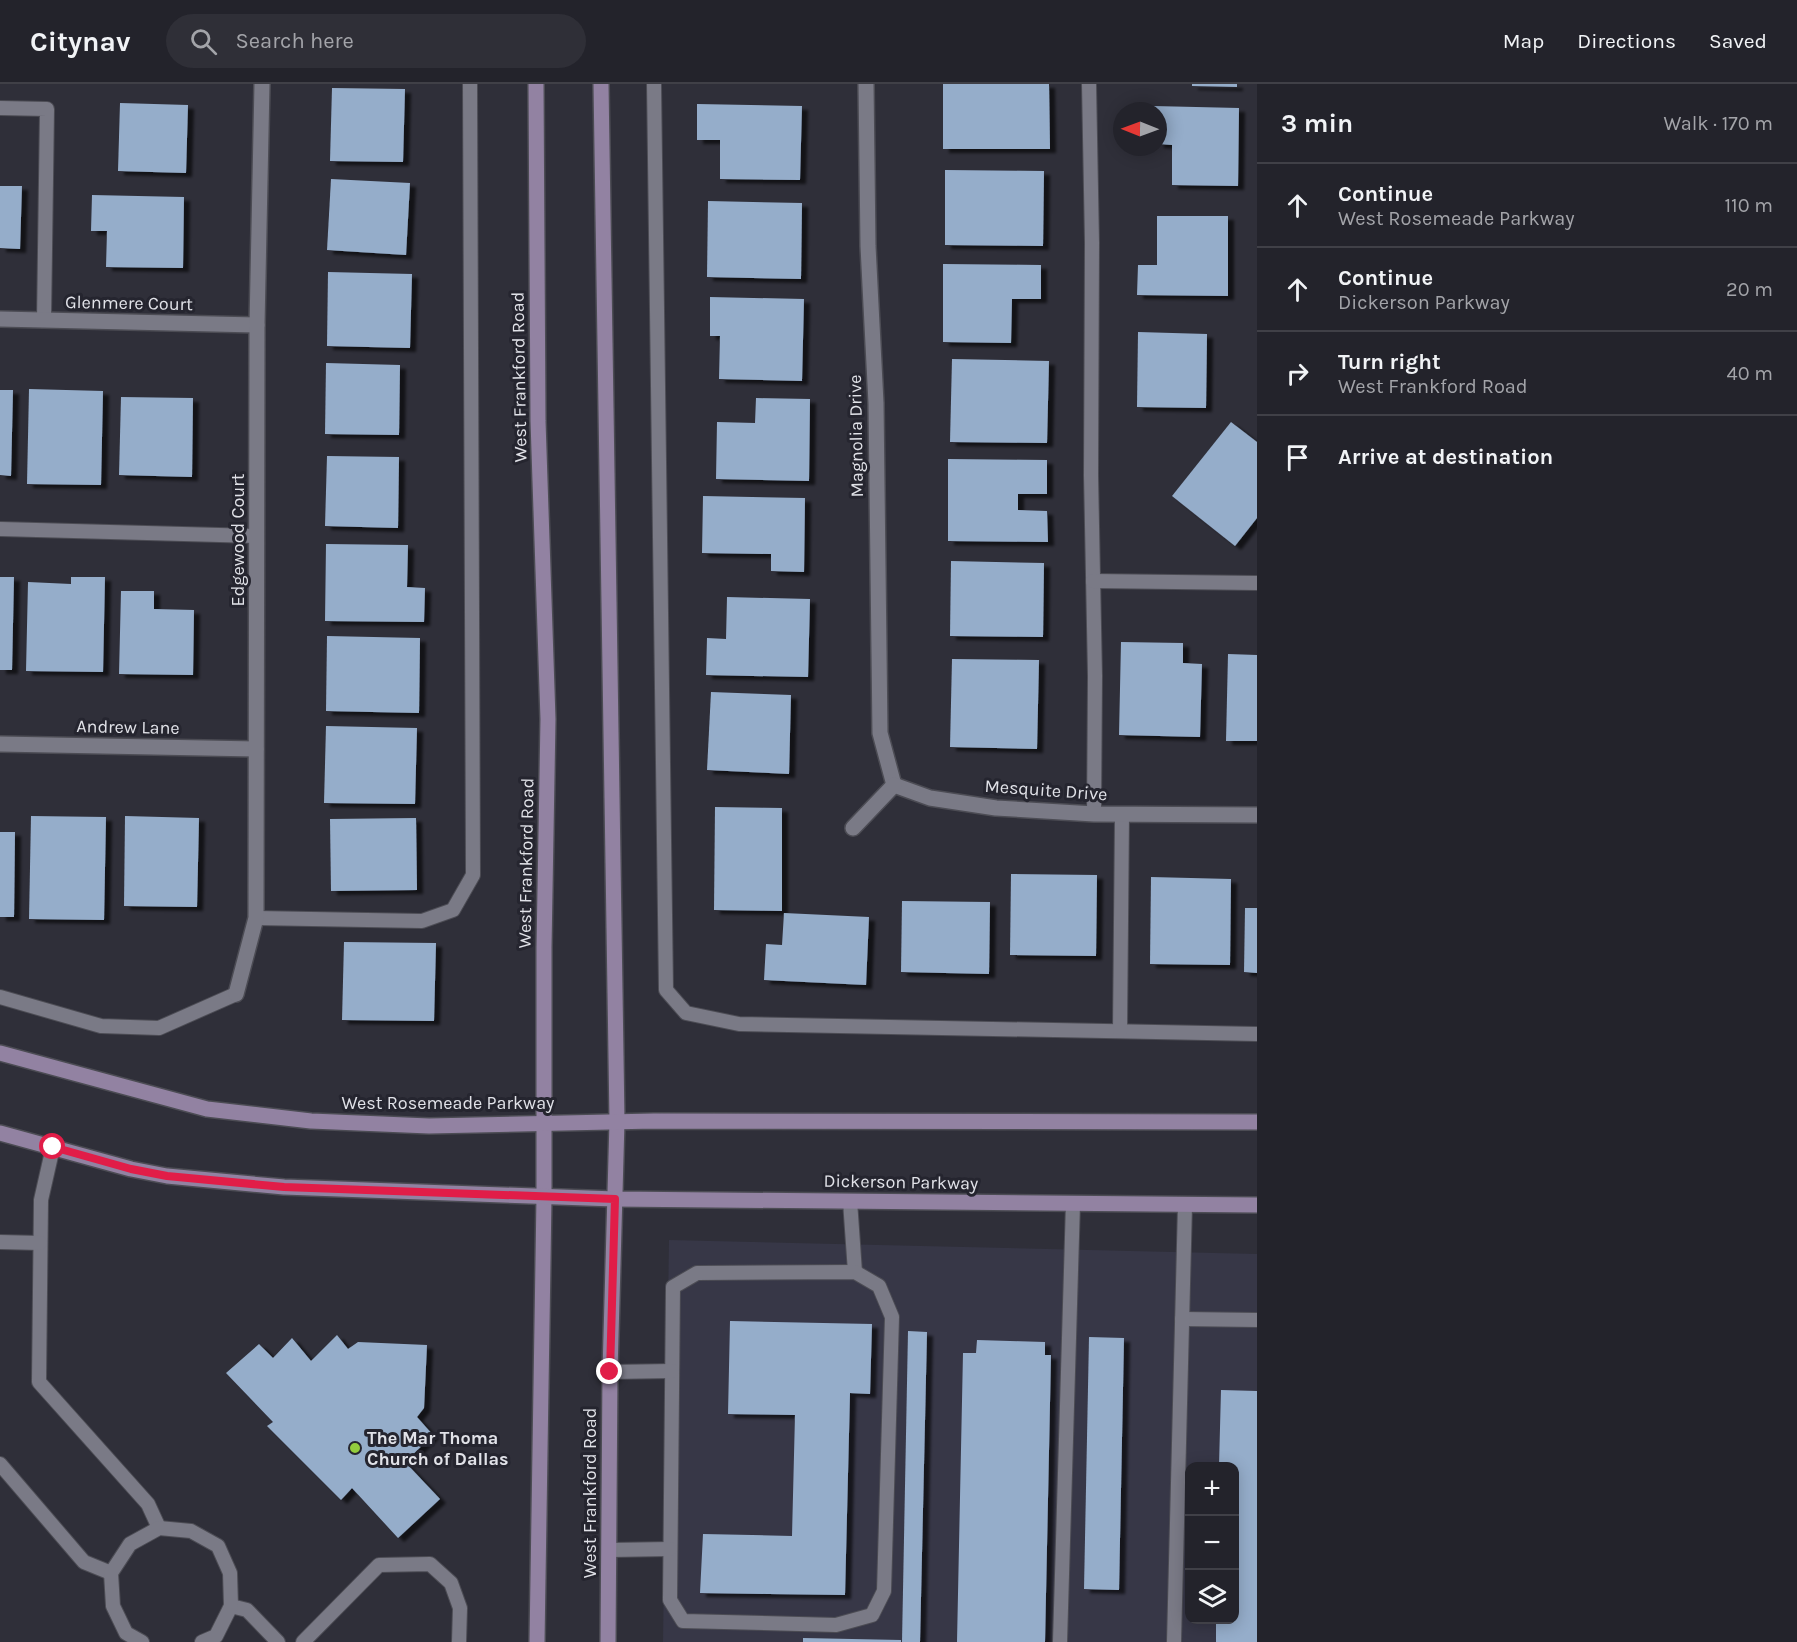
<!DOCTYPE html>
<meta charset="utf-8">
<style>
:root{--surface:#23232b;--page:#2f2f37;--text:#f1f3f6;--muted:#a3a4a9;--line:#404047}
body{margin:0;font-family:Karla,sans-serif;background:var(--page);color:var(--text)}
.controls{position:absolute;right:18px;bottom:18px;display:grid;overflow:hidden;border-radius:12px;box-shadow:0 3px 15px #0003}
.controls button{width:54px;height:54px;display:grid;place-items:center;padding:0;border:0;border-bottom:2px solid var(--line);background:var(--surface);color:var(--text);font:30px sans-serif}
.compass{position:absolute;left:1113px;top:18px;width:54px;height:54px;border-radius:50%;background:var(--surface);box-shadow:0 3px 15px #0003;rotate:271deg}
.stop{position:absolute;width:18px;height:18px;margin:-14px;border:4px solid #e11d48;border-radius:50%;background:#fff}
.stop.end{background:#e11d48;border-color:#fff;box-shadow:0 2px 6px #0008}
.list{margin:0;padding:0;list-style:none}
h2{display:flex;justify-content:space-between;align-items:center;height:78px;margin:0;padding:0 24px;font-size:26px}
h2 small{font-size:20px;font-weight:400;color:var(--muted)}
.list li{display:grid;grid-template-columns:39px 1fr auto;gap:18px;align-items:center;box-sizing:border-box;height:84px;padding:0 24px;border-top:2px solid var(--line)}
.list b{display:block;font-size:22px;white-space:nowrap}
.list p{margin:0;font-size:20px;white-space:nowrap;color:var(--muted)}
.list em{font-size:20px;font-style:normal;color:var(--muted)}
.icon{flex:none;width:33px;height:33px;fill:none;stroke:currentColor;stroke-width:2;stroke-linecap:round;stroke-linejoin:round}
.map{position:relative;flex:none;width:1257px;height:1558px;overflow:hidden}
header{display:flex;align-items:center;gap:36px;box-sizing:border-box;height:84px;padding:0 30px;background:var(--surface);border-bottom:2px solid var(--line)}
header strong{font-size:28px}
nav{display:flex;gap:33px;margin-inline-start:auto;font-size:21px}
.search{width:420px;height:54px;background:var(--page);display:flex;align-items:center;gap:15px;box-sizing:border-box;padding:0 21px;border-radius:33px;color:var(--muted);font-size:22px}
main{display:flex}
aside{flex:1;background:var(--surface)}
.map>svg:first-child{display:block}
.built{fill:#373747;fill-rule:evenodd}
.building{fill:#95adca;filter:url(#shadow)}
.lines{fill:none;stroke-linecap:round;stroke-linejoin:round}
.lane-casing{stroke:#4c4c54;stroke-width:16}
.street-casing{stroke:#4c4c54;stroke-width:18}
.secondary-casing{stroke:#4c4c54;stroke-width:18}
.lane{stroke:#7a7a86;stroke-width:14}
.street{stroke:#7a7a86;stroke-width:15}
.secondary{stroke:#9282a2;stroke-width:15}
.route{stroke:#e11d48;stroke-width:8}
.poi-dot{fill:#93cd3e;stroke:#25252f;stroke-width:2}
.labels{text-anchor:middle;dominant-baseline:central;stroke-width:6;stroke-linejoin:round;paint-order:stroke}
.street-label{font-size:18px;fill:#e1e2e8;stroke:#25252f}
.poi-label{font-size:18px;font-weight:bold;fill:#e1e2e8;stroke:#25252f;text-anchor:start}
</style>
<header>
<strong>Citynav</strong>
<div class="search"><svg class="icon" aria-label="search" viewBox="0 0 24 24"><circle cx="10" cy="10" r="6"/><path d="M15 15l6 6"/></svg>Search here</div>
<nav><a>Map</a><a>Directions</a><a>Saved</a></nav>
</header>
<main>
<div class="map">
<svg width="1257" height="1558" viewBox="0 0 1257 1558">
<defs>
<filter id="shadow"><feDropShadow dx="6" dy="4" stdDeviation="1.5" flood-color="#0009"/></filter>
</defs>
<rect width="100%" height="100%" fill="#2f2f39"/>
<!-- built -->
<path class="built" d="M669,1156L1257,1170V1558H663ZM1190,1382H1234V1536H1190Z"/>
<!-- building -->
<g class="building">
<path d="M943,0H1049L1050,65H943Z"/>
<path d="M1192,0H1237V3L1192,2Z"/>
<path d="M332,4L405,5L403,78L330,77Z"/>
<path d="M120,19L188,21L186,89L118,87Z"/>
<path d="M697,20L802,22L800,96L720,95V56H697Z"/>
<path d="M1153,22L1239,24L1238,102L1172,101V61L1158,60V27H1152Z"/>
<path d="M945,86L1044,87L1043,162L945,161Z"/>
<path d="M331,95L410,99L406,171L327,166Z"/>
<path d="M0,102H22L20,165L0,164Z"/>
<path d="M92,111L184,113L183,184L106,183L107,147H91Z"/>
<path d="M708,117L802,119L801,195L707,193Z"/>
<path d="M1157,132H1228V212L1137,211L1138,181H1157Z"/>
<path d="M943,180L1041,181V215H1012L1011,259L943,258Z"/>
<path d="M328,188L412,190L410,264L327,262Z"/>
<path d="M710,213L804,215L802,297L719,295L720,252H710Z"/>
<path d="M1138,248L1207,250L1206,324L1137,323Z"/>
<path d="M952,275L1049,277L1047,359L950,358Z"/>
<path d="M326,279L400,281L399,351L325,350Z"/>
<path d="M29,305L103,307L101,401L27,400Z"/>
<path d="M0,306H13L11,392L0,391Z"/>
<path d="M121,313L193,314L192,393L119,391Z"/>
<path d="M756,314L810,315L809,397L716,395L717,338L755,339Z"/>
<path d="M1231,338L1257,358V434L1235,462L1172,412Z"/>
<path d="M327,372L399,373L398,444L325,442Z"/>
<path d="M948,375L1047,376V410H1018V426L1047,427L1048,458L948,457Z"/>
<path d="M703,412L805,414L804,488L771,487V470L702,469Z"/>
<path d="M326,460L408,461L407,503L425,504L424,538L325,537Z"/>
<path d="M951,477L1044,479L1043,553L950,552Z"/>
<path d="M0,493H14L12,586H0Z"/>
<path d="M71,493H105L103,588L26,587L28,498L71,500Z"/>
<path d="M121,507H154V525L194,526L193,591L119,590Z"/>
<path d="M727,513L810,515L808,593L706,591L707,554L726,555Z"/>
<path d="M327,552L420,554L419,629L326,627Z"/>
<path d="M1121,558L1183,559V579L1202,580L1200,653L1119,651Z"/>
<path d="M1228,570L1257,571V657H1226Z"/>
<path d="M952,575L1039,576L1037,665L950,663Z"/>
<path d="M711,608L791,611L789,690L707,686Z"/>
<path d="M326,642L417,644L415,720L324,719Z"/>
<path d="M715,723L782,724V827L714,826Z"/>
<path d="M31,732L106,733L104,836L29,835Z"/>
<path d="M125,732L199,734L197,823L124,822Z"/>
<path d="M416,734L417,806L331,807L330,735Z"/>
<path d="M0,748H15L14,833H0Z"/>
<path d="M1011,790L1097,791L1096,872L1010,871Z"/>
<path d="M1151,793L1231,795L1230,881L1150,880Z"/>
<path d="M902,817L990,818L989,890L901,888Z"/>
<path d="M1245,824H1257V889L1244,888Z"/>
<path d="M784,829L869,833L866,901L764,896L766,860L782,861Z"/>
<path d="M344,858L436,859L434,937L342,936Z"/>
<path d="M730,1237L872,1240L870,1310L850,1309L845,1511L700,1509L703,1450L792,1452L795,1331L728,1330Z"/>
<path d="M908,1247L927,1248L920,1558H902Z"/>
<path d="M337,1251L348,1265L358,1258L427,1261L424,1324L417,1333L433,1351L405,1378L440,1415L398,1454L352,1404L341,1416L267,1342L273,1338L226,1289L259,1260L273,1274L292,1254L311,1277Z"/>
<path d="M1089,1253L1124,1254L1119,1506L1084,1505Z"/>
<path d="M977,1256L1045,1258V1271H1051L1045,1558H957L963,1269H976Z"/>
<path d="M1221,1306L1257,1307V1558H1216V1536H1234V1382H1219Z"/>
<path d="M803,1554L901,1556V1558H803Z"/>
</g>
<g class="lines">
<!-- lane casing -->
<g class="lane-casing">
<g id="lane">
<path d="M654,0L666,906L686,929L739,940L1257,950"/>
<path d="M1089,0L1092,159L1091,391L1095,592L1094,730"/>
<path d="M0,24L47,25L44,236"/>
<path d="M0,445L257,452"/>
<path d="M1093,497L1257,499"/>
<path d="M256,834L422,837L453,826L473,791L470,0"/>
<path d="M0,913L101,942L159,944L236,910"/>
<path d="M1120,947L1122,730"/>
<path d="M53,1063L41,1116L39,1298L148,1420L159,1444"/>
<path d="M850,1117L855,1188"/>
<path d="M0,1158L40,1159"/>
<path d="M855,1188L879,1202L892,1233L884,1507L872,1531L836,1541L683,1537L670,1516L673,1203L697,1189Z"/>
<path d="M1182,1235L1257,1236"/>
<path d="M610,1288L672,1287"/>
<path d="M0,1380L84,1478L111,1489"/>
<path d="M609,1466L670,1465"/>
<path d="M231,1522L247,1526L278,1558"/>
<path d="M142,1558L126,1549L113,1522L111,1489L130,1460L159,1444L191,1447L218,1462L230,1489L231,1522L216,1552L202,1558"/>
<path d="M303,1558L379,1481L430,1480L451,1499L460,1524L459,1558"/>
<path d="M1060,1558L1073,1119"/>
<path d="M1174,1558L1185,1121"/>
</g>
</g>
<!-- street casing -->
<g class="street-casing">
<g id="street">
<path d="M866,0L868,162L876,319L880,649L894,701"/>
<path d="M0,235L257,241"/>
<path d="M0,660L256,665"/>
<path d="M894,701L930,714L996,724L1094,730L1257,731"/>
<path d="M853,744L894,701"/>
<path d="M236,910L256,834L257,241L262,0"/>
</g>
</g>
<!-- secondary casing -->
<g class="secondary-casing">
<g id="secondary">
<path d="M536,0L538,337L548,635L544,863V1113L537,1558"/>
<path d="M601,0L617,1037L610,1288L608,1558"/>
<path d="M0,969L207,1025L311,1037L429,1042L654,1037L1257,1038"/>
<path d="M0,1049L131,1085L167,1092L284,1103L615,1115L1257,1121"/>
</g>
</g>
<!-- lane -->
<use href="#lane" class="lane"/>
<!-- street -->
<use href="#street" class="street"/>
<!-- secondary -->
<use href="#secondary" class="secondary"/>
</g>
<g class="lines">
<!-- route -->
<path class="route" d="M53,1063L131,1085L167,1092L284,1103L615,1115L610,1288"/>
</g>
<!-- markers -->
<circle class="poi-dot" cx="355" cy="1364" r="6"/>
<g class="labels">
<!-- street labels -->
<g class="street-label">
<text transform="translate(129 219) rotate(1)">Glenmere Court</text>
<text transform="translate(519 293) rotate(-91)">West Frankford Road</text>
<text transform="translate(856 352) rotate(-91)">Magnolia Drive</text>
<text transform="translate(238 456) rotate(-90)">Edgewood Court</text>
<text transform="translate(128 643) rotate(1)">Andrew Lane</text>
<text transform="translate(1046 706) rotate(4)">Mesquite Drive</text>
<text transform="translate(526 779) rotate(-89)">West Frankford Road</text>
<text x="448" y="1019">West Rosemeade Parkway</text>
<text transform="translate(901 1098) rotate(1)">Dickerson Parkway</text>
<text transform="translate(590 1409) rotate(-90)">West Frankford Road</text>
</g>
<!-- poi labels -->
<g class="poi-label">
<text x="367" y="1354">The Mar Thoma<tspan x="367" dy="21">Church of Dallas</tspan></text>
</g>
</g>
</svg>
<div class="controls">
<button>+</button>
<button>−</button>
<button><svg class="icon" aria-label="layers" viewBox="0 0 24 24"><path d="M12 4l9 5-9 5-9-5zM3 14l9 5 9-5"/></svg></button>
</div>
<svg class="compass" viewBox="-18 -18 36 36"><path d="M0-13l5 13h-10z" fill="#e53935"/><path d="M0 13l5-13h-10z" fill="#a3a4a9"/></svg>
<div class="stop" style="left:53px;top:1063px"></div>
<div class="stop end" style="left:610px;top:1288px"></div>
</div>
<aside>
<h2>3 min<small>Walk · 170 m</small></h2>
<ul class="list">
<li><svg class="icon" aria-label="ahead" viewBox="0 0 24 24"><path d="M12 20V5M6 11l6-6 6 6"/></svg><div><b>Continue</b><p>West Rosemeade Parkway</p></div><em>110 m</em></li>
<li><svg class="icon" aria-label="ahead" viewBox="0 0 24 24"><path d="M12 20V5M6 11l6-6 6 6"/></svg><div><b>Continue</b><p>Dickerson Parkway</p></div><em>20 m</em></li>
<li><svg class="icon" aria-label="right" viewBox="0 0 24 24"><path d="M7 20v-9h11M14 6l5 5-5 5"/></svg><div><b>Turn right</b><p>West Frankford Road</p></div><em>40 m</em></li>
<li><svg class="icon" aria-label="arrive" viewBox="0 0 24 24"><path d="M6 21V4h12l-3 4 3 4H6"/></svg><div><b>Arrive at destination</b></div></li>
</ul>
</aside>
</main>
